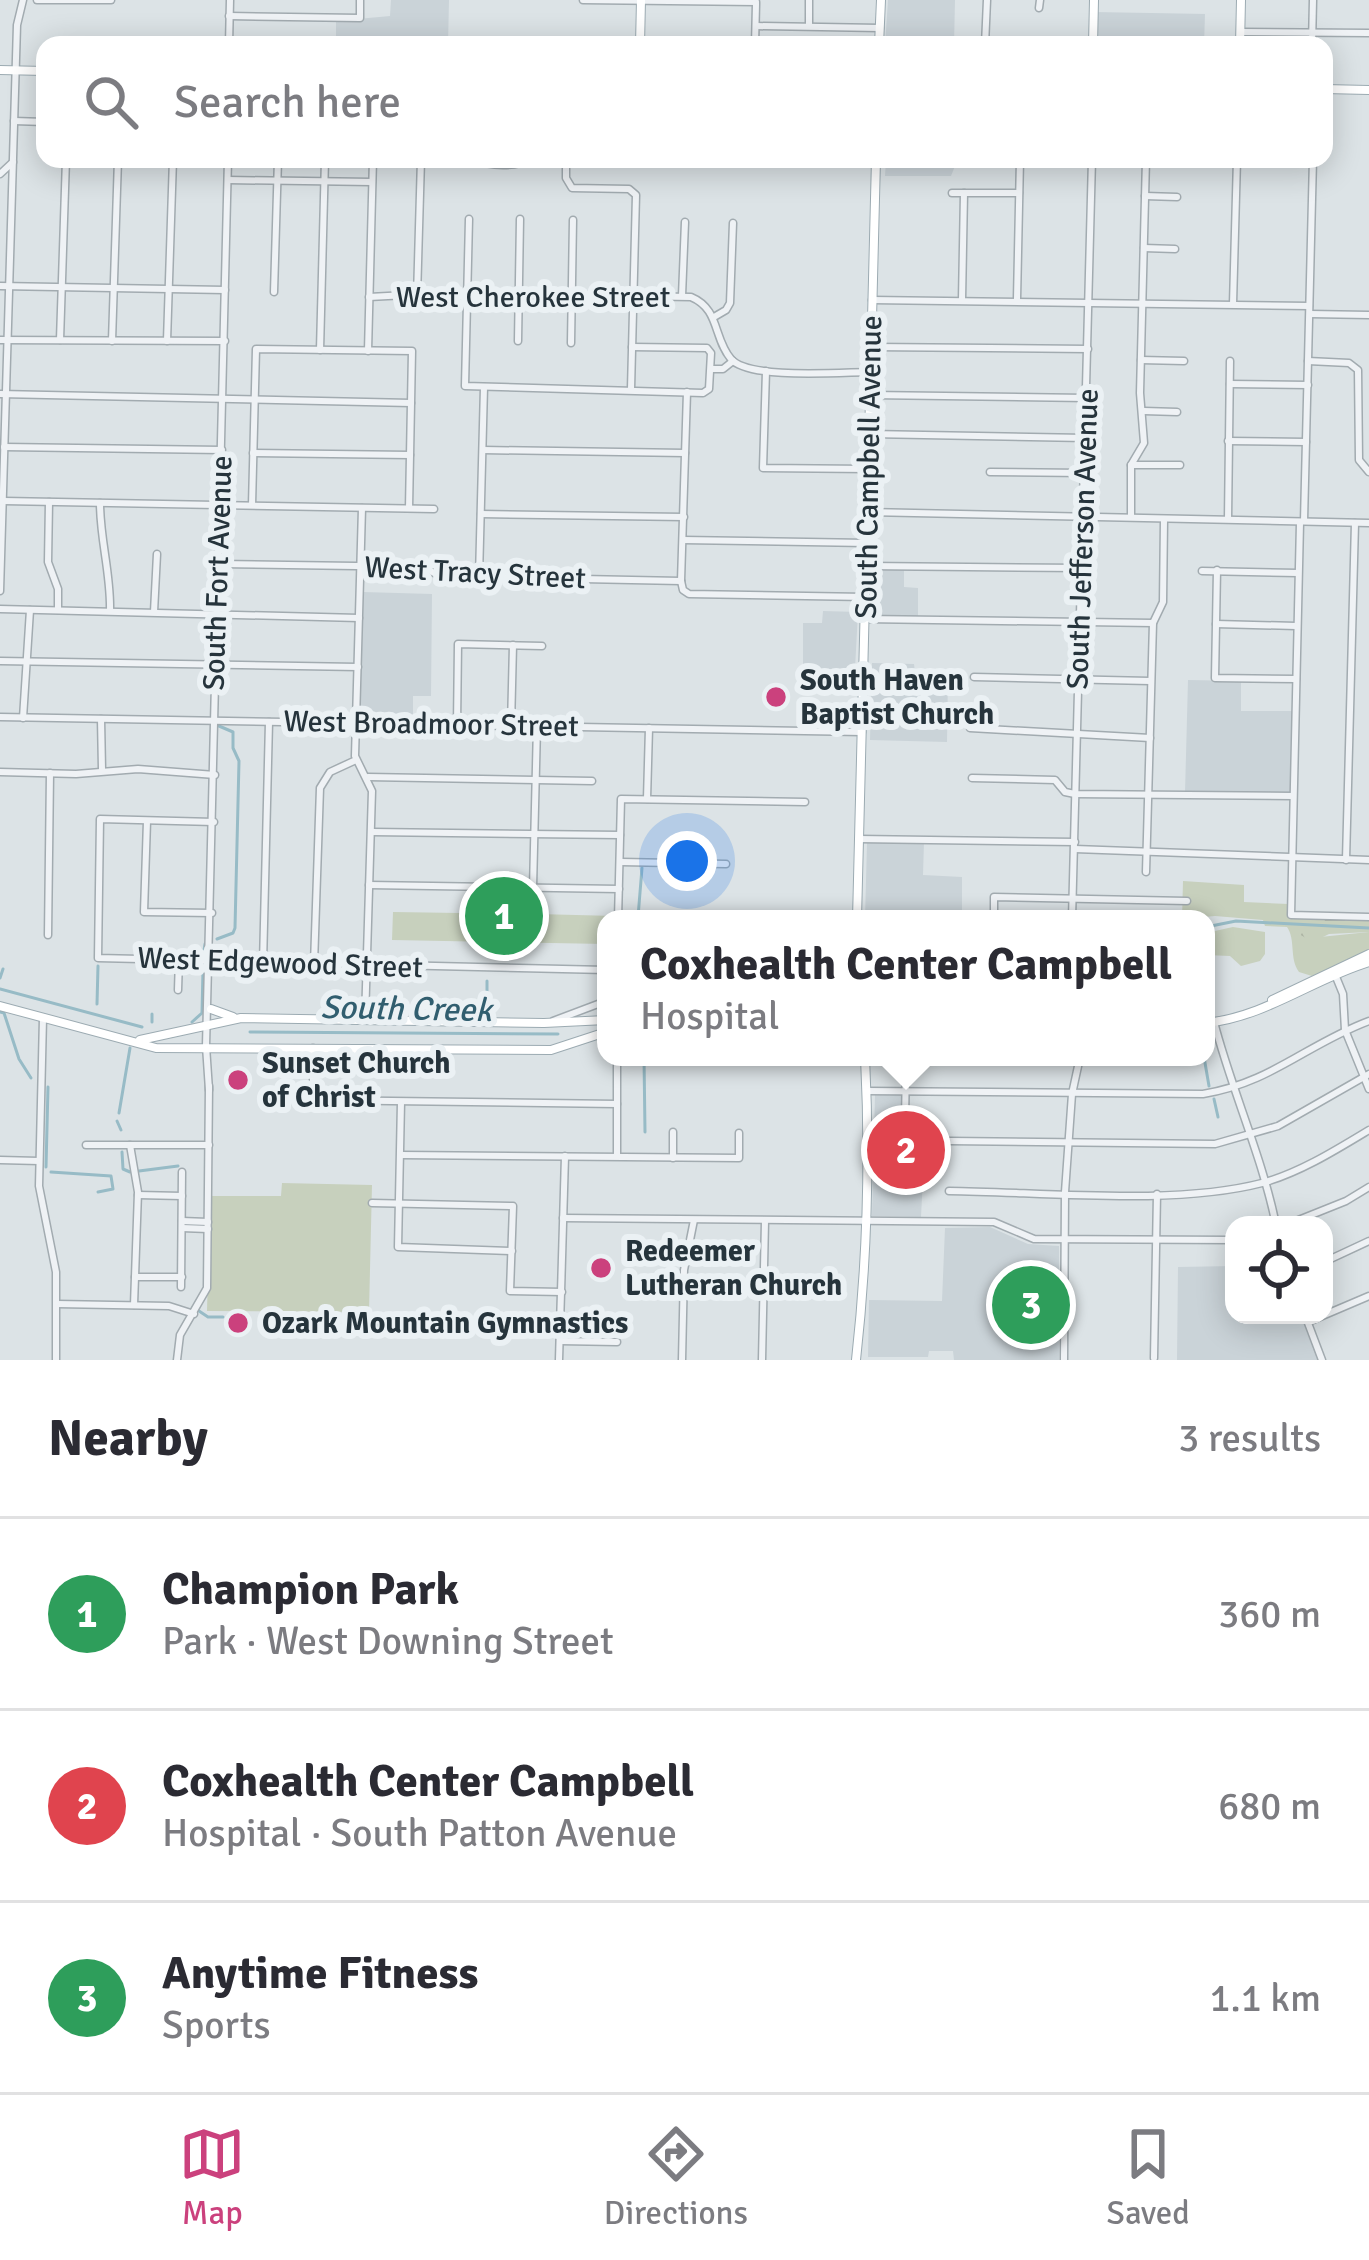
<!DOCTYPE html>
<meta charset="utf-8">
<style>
:root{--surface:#fff;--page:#f7f7f7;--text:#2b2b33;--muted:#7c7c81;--line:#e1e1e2;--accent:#cb417d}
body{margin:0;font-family:Signika,sans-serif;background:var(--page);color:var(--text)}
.controls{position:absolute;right:36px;bottom:36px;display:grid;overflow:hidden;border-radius:24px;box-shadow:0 6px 30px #0003}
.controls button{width:108px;height:108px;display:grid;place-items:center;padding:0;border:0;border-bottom:3px solid var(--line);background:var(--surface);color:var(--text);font:60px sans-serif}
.you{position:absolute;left:687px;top:861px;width:42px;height:42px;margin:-30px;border:9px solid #fff;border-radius:50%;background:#1a73e8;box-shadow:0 0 0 18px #1a73e833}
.badge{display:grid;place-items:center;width:78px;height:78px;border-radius:50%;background:var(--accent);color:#fff;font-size:39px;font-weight:700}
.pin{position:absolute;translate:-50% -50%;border:6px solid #fff;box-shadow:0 3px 12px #0006}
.popup{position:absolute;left:597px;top:910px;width:618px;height:156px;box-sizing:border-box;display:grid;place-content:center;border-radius:24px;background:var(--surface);filter:drop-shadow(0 3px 9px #0005);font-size:39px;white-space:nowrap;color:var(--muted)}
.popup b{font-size:45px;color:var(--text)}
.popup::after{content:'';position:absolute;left:50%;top:100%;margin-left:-24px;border:24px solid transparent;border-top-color:var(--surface)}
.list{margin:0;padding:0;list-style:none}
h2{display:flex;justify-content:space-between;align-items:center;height:156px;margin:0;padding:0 48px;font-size:51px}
h2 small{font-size:39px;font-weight:400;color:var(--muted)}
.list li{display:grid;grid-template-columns:78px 1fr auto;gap:36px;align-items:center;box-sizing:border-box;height:192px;padding:0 48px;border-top:3px solid var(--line)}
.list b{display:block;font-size:45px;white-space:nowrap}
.list p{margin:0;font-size:39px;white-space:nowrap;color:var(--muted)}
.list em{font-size:39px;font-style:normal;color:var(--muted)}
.icon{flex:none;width:66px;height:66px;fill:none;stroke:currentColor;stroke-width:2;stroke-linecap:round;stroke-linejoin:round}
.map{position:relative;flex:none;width:1369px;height:1360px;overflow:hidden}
.search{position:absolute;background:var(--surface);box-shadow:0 6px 30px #0003;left:36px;right:36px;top:36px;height:132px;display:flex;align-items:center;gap:30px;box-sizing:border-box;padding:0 42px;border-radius:24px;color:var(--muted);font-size:45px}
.sheet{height:732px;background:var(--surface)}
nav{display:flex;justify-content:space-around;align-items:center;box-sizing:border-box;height:168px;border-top:3px solid var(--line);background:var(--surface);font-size:33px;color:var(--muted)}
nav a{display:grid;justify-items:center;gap:6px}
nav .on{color:var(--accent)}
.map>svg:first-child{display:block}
.built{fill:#cad3d8}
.green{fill:#c7d0bd}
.forest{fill:url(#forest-firs)}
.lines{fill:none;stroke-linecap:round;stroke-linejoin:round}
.stream{stroke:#97bbc6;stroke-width:3}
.minor-casing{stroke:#a2abb0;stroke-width:9}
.major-casing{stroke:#9cabb2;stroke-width:10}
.minor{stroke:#eff2f5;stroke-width:6}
.major{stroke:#fff;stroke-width:8}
.poi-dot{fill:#cb417d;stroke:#ebf1f4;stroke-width:4.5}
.labels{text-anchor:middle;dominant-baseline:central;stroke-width:12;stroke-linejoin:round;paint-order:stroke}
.street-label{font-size:30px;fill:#26343c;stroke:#ebf1f4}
.poi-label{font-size:30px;font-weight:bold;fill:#26343c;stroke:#ebf1f4;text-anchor:start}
.water-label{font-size:33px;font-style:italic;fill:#315e6f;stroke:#ebf1f4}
</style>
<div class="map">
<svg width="1369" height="1360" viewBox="0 0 1369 1360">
<defs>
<pattern id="forest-firs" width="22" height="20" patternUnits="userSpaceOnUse" patternTransform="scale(3)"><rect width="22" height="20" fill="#c7d0bd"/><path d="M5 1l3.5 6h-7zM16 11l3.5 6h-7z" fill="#abb3a3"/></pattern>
</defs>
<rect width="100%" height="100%" fill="#dce3e6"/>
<!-- built -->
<g class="built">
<path d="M391,0H449L448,45H336V21L390,16Z"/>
<path d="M888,0H955L954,45H885Z"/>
<path d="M1096,12L1205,14L1204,45H1095Z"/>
<path d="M886,159H955V166L951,176H885Z"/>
<path d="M874,569H904V587L918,588V616H873Z"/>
<path d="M363,592L432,594L431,696H413V722L364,721L359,718Z"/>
<path d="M823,611L858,612L855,669H803V623H822Z"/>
<path d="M872,663L914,664L915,672L948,673L947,742L870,740Z"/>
<path d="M1188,680L1241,681V711H1293L1290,793H1185Z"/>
<path d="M924,842L923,875L962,877V919H865L867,843Z"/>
<path d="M875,1095H903V1116L926,1117L921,1217L872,1216Z"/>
<path d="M990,1227L1028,1244L1059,1246V1360H954L953,1351H929L928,1357H868L869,1300L942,1301L945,1228Z"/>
<path d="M1234,1266V1315H1303L1319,1360H1177L1178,1267Z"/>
</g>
<!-- green -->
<g class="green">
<path d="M1183,881L1244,885V902L1288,904L1287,916L1299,917V934L1320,937L1369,932V951L1312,976L1299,972C1289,958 1296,940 1287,927L1265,926L1263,920L1215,916L1182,919Z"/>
<path d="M529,889L536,890L537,914L615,916V919H606V944L392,940L393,912L528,914Z"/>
<path d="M1233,927L1265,932V954L1260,961L1241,966L1230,956L1206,955V933Z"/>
<path d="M282,1183L372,1185L369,1312L207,1311L210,1196H281Z"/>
</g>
<!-- forest -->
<path class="forest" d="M1299,917L1369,921V932L1329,934L1313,942L1299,934Z"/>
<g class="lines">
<!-- stream -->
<g class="stream">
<path d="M487,891L488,941"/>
<path d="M638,917L642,868"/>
<path d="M1206,927L1236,921L1369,928"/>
<path d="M217,939L233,933L235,928L239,761L233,748V732L219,726"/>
<path d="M203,957L205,944"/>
<path d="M0,978L3,969"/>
<path d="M0,989L142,1027"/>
<path d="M97,1004L98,966"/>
<path d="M0,1012L4,1013L19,1059L31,1078"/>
<path d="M487,1017V981"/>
<path d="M152,1022V1014"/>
<path d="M192,1022L202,1013L203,970"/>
<path d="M250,1032L558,1034"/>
<path d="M644,1057L645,1132"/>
<path d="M1204,1057L1209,1086"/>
<path d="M1214,1099L1218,1117"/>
<path d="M119,1113L130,1048"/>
<path d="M117,1121L121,1130"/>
<path d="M122,1152L123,1169L130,1172"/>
<path d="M46,1167L48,1087"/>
<path d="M139,1171L178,1166"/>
<path d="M51,1172L111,1176L113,1189L98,1192"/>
<path d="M199,1311L208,1317H223"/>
</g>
<!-- minor casing -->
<g class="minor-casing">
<g id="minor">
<path d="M37,0H111"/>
<path d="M583,0L756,2"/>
<path d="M1039,8L1040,0"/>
<path d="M229,16L360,18V0"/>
<path d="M756,26L880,28"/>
<path d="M809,26V0"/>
<path d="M1241,32L1369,33"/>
<path d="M229,45L230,0"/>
<path d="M755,45L756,4"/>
<path d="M985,45L987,0"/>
<path d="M1312,45L1313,0"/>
<path d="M14,121L45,122"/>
<path d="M477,159C489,167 517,167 529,159"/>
<path d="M566,159V178L572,188L629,189L636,195L631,389"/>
<path d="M0,174L13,162"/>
<path d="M228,180L372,182"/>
<path d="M952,193H1019"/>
<path d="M1145,196L1177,197"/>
<path d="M469,219L465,386L703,393L709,389L711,353L707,348L632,347"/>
<path d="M1144,248L1175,249"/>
<path d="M0,286L225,290"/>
<path d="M274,292L278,159"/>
<path d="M682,296L685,222"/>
<path d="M369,297L444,293L691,297C720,309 713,338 731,359C749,380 843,372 872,372"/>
<path d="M417,297L421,159"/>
<path d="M1017,299L1020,159"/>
<path d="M872,300L1309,306"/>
<path d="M962,300L964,193"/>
<path d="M1233,304L1237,159"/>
<path d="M1310,314L1369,315"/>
<path d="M714,317L726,310L730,303L733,223"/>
<path d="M0,340L225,341"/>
<path d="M60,340L66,159"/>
<path d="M112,341L118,159"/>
<path d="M167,341L173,159"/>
<path d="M518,341L520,219"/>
<path d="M571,343L573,220"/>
<path d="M872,347L1088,349"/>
<path d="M320,350L325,159"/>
<path d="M368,351L373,159"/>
<path d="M1141,360L1184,361"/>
<path d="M1308,361L1349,363L1358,370L1359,460L1369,472"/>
<path d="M711,369H723L733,361"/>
<path d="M766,371L763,468L869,469"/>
<path d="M1230,384L1308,385"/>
<path d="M0,394L411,403"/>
<path d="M871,395L1087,398"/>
<path d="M1144,411L1177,412"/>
<path d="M870,434L1086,438"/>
<path d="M1228,441L1306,442"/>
<path d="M4,447L222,450"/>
<path d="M483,450L685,453"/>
<path d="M253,453L410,455"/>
<path d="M1131,465H1180"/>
<path d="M990,472L1085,473"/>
<path d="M4,501L434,509"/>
<path d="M49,502L48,562L58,589V610"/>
<path d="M100,503C100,540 111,574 110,611"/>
<path d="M252,505L256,349L412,351L409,508"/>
<path d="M362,508L355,756L372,791L365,1020"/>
<path d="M868,512L1369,523"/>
<path d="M481,514L684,517"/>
<path d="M1131,517V465L1144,443L1140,393L1146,159"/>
<path d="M1228,519L1230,361"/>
<path d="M1304,521L1313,159"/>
<path d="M1300,523L1291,915L1369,917"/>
<path d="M683,540L867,543"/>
<path d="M220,564L424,567L439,576L681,581"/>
<path d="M867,566L1083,568"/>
<path d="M1217,570L1215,678L1296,679"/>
<path d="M1202,571L1298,573"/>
<path d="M479,577L484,387"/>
<path d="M681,581L683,590L689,594L866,597"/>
<path d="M681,581L687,392"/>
<path d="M0,591L17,25L23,0"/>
<path d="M0,609L359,618"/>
<path d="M154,612L157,554"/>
<path d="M865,619L1153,623"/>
<path d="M1216,624L1296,626"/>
<path d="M0,661L358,667"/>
<path d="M974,677L1150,681"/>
<path d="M0,717L862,732"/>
<path d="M23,718L30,610"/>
<path d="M101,719L102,769"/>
<path d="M457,725L458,644L542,646"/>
<path d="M511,726L513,645"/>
<path d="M970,728L1150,738"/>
<path d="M0,772L76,774L138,769L215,775"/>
<path d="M368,777L592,781"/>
<path d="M972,778L1055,780L1065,792L1075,794L1293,796"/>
<path d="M647,799L649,728"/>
<path d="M147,821L144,912L212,913"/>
<path d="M214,822L100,819L98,958L606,970"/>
<path d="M372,832L620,835"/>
<path d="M859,839L1075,842"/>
<path d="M1075,849L1369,860"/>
<path d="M1346,860L1355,523"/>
<path d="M621,862L726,864"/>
<path d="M1146,872L1153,623L1163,602L1164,520"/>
<path d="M369,885L619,889"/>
<path d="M533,888L537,726"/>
<path d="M618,919L621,799L805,802"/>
<path d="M653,919H734"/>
<path d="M994,919V897L1187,901"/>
<path d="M1072,919L1092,159"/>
<path d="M48,935L50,773"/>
<path d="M263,964L269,722"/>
<path d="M314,964L320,788L330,772L356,760"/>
<path d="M1334,972L1343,994L1345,1030L1369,1089"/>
<path d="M178,990L179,959"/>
<path d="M43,1018L39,1186L56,1272V1360"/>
<path d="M553,1021L606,1001"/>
<path d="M1214,1022C1232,1091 1262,1156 1276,1225"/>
<path d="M313,1048V1100L617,1104"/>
<path d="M209,1090L206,1046L228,159"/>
<path d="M867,1091L1203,1094C1271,1083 1307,1044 1369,1021"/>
<path d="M401,1102L398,1247L512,1251"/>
<path d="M905,1119L906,1067"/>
<path d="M949,1141L1215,1144L1278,1126L1369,1074"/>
<path d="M86,1145H209"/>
<path d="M130,1145L138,1192L134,1305"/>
<path d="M401,1155L739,1158V1133"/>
<path d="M617,1155V1057"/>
<path d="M673,1158V1132"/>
<path d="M0,1160L39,1161"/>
<path d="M949,1191C1043,1192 1173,1206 1262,1183C1299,1173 1336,1150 1369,1130"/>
<path d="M138,1195L182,1196"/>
<path d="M372,1203L513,1206L510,1291L562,1292"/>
<path d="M563,1218L994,1222L1034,1239L1234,1240"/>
<path d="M182,1221L208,1222"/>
<path d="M1286,1225L1346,1201L1369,1187"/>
<path d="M182,1228L208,1229"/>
<path d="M1324,1262L1369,1241"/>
<path d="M135,1277H182"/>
<path d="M181,1287L182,1172"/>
<path d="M57,1304L169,1306L194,1314"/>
<path d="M1305,1315L1322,1360"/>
<path d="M1308,1322L1369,1296"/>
<path d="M560,1341L617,1342"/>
<path d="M1154,1358L1157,1194"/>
<path d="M177,1360L180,1335L207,1288L209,1086"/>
<path d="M559,1360L565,1156"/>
<path d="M682,1360L684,1270L694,1220"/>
<path d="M762,1360L765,1221"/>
<path d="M1064,1360L1065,1192L1072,1094L1080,1057"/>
</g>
</g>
<!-- major casing -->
<g class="major-casing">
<g id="major">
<path d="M640,45L641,0"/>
<path d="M879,45L881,0"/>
<path d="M1093,45L1094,0"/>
<path d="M1240,45L1241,0"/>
<path d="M0,70L45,71"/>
<path d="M1324,89L1369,90"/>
<path d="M857,919L876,159"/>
<path d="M1272,1000L1369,954"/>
<path d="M0,1006L156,1048L551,1050L606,1032"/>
<path d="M211,1009L233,1017"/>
<path d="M1206,1023C1265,1017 1313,979 1369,962"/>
<path d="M140,1040L241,1018L544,1023L606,1020"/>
<path d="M856,1360C867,1262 870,1157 865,1057"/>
</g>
</g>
<!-- minor -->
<use href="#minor" class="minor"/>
<!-- major -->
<use href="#major" class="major"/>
</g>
<!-- markers -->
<g class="poi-dot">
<circle cx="776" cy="697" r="12"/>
<circle cx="238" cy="1080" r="12"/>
<circle cx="601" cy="1268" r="12"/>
<circle cx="238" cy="1323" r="12"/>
</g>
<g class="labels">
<!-- street labels -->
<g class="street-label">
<text x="533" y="297">West Cherokee Street</text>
<text transform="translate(869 467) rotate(-89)">South Campbell Avenue</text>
<text transform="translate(1083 539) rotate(-88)">South Jefferson Avenue</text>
<text transform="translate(218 573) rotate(-88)">South Fort Avenue</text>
<text transform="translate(475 573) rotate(3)">West Tracy Street</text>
<text transform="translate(431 724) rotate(1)">West Broadmoor Street</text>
<text transform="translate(280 963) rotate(2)">West Edgewood Street</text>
</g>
<!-- poi labels -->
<g class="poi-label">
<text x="800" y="680">South Haven<tspan x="800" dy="34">Baptist Church</tspan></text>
<text x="262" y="1063">Sunset Church<tspan x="262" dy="34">of Christ</tspan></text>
<text x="625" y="1251">Redeemer<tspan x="625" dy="34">Lutheran Church</tspan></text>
<text x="262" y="1323">Ozark Mountain Gymnastics</text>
</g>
<!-- water labels -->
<g class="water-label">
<text transform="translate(406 1009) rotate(1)">South Creek</text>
</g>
</g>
</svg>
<div class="controls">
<button><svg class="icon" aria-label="locate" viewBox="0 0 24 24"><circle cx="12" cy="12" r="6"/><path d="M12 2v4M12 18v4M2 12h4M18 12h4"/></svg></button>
</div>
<div class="you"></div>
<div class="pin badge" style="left:504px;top:916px;background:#2e9e5b">1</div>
<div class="pin badge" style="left:906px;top:1150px;background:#e0444e">2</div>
<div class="popup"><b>Coxhealth Center Campbell</b>Hospital</div>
<div class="pin badge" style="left:1031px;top:1305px;background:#2e9e5b">3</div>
<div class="search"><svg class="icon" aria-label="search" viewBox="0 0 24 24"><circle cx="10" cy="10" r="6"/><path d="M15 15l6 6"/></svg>Search here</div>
</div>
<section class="sheet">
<h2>Nearby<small>3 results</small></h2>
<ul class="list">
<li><span class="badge" style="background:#2e9e5b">1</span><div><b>Champion Park</b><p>Park · West Downing Street</p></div><em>360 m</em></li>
<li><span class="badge" style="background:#e0444e">2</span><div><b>Coxhealth Center Campbell</b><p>Hospital · South Patton Avenue</p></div><em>680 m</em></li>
<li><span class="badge" style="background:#2e9e5b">3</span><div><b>Anytime Fitness</b><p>Sports</p></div><em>1.1 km</em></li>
</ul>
</section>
<nav>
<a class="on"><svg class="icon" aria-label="map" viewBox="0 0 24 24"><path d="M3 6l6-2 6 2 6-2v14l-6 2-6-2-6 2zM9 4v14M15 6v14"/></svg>Map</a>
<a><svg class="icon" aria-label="directions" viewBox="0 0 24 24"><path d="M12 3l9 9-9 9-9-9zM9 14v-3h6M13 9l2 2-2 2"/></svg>Directions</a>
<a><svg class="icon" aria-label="saved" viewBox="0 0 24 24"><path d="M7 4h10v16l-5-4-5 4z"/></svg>Saved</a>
</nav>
